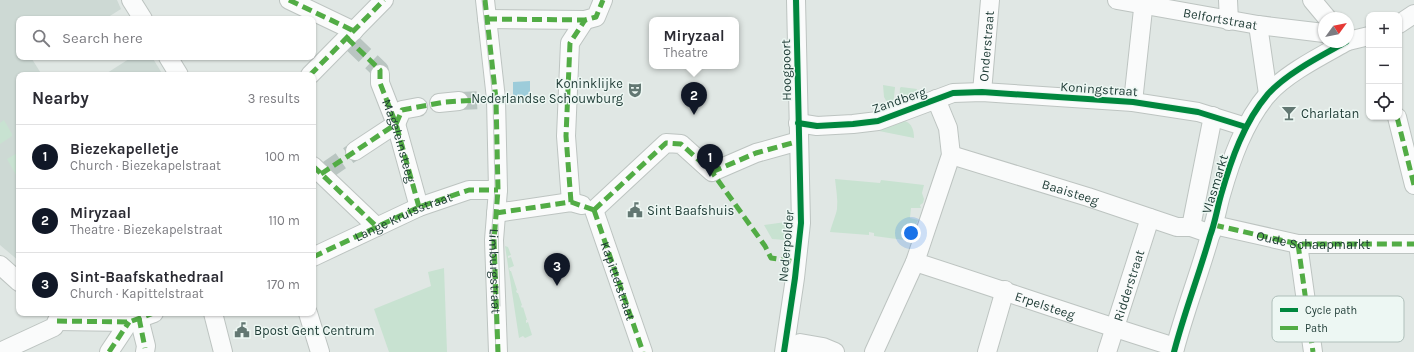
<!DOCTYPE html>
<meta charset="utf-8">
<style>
:root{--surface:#fff;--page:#f2f2f3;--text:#2b2b33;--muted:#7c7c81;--line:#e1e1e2;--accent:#111827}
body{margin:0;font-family:Karla,sans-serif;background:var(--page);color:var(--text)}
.controls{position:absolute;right:12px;top:12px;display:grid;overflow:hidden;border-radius:8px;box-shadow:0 1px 3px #0004}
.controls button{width:36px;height:36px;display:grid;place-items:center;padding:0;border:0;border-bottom:1px solid var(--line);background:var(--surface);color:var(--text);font:20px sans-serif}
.compass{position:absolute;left:1318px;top:12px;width:36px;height:36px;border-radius:50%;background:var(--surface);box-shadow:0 1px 3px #0004;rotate:57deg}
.you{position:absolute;left:911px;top:233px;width:14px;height:14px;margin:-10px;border:3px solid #fff;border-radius:50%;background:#1a73e8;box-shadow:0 0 0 6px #1a73e833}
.badge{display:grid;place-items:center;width:26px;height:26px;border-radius:50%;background:var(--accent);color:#fff;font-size:13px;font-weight:700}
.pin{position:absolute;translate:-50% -33px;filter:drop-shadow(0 1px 2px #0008)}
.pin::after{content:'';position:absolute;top:21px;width:14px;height:12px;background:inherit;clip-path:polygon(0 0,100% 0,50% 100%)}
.popup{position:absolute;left:649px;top:17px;width:90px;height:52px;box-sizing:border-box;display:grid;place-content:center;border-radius:8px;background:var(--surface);filter:drop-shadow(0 1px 3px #0005);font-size:13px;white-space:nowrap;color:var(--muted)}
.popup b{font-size:15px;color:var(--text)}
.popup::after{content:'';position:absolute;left:50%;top:100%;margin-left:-8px;border:8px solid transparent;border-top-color:var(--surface)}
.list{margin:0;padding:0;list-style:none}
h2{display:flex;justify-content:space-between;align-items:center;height:52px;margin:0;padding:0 16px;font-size:17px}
h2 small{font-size:13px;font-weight:400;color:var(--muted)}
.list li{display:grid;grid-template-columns:26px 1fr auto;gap:12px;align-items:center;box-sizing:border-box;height:64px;padding:0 16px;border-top:1px solid var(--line)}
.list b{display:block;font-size:15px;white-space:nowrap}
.list p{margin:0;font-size:13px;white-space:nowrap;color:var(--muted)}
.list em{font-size:13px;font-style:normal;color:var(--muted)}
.icon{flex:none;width:22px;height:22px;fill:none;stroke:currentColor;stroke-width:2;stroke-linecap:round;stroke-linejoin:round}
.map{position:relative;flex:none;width:1414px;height:352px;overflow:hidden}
.search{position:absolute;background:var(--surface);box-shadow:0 1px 3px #0004;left:16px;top:16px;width:300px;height:44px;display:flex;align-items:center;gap:10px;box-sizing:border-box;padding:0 14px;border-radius:8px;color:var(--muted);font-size:15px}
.panel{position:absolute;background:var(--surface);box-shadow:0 1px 3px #0004;left:16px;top:72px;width:300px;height:244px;border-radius:8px}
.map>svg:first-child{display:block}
.built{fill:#cdd9d4}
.green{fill:#c8e2d1}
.water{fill:#9dccda}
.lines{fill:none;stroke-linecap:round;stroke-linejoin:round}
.minor-tunnel{stroke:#b9c5c1;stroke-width:18;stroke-dasharray:18 9;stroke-linecap:butt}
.minor-casing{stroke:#bdc4c1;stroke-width:20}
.minor{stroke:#fafbfb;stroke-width:18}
.tram{stroke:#c5cac9;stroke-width:1}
.quiet{stroke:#52ac45;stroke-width:5;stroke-dasharray:10 5;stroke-linecap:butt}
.cycleway-casing{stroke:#edf7f3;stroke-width:8}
.cycleway{stroke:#00873e;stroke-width:6}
.labels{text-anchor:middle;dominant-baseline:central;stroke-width:3;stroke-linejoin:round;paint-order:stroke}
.street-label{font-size:13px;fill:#1e3b35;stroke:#edf7f3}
.poi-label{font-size:13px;fill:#1e3b35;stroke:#edf7f3;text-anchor:start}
.key{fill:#edf7f3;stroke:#afbfba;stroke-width:1}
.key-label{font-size:11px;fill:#1e3b35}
</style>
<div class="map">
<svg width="1414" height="352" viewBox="0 0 1414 352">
<rect width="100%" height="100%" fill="#e0e7e4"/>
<!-- built -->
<g class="built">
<path d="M0,0H117L121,9L105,19H19V57H35L32,59L42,75H19V261L0,245Z"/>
<path d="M132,57H152L163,75H104Z"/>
</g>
<!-- green -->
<g class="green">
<path d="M883,85L895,87V88L893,105L888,104L884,97Z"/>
<path d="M901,87L917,89C915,97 907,102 901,106L899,105L900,88Z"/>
<path d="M4,120L12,134V136L0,144V123Z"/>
<path d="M905,121C912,124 914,130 914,138L879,131L882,128Z"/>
<path d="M19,152V173L16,175L7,159Z"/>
<path d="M835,179L880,183L881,180L924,185L922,193L924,199L923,203L920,205L921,208H911L910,218L918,220L916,224L918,226L916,233L913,234L912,241L874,236V233L869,232V235L830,232C832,224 836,215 837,209C838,199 836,189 835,179Z"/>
<path d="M786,222V240L772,239L764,225Z"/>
<path d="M505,246L508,247L511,255L508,256V258L511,257L514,266L509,268L510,271H511L517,290L516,291L517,293H518L522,305L521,306L522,308L523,307L527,320H526V323L528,322L532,335L525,338L523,336L519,338Z"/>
<path d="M444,268L447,352H389L374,309L431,286L428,272Z"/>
</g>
<!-- water -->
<path class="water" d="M530,81V103H513V82Z"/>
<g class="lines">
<!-- minor-tunnel -->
<g class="minor-tunnel">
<path d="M352,43L380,70V74"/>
<path d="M459,101L484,100"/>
<path d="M326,171L355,151"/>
</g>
<!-- minor casing -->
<g class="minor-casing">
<g id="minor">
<path d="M131,0L143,19"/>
<path d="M289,0L354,31"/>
<path d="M485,0L496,99L498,190L494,240L498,352"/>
<path id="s1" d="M1117,0L1258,25L1324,33"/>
<path d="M1228,0L1229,21"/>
<path d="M1312,0L1327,18"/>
<path d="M487,19L585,20L596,17L603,0"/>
<path d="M1399,24L1414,14"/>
<path d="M1258,25L1268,94"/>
<path d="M1348,41L1369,36"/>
<path d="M168,57L179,75"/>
<path d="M380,74V83L396,124L419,207"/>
<path d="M310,75L384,0"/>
<path id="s2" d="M982,92L990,0"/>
<path d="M1133,102L1144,0"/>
<path d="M439,103L459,101"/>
<path d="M1397,117L1414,185"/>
<path d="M798,123L817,126L853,124L878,121L953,93L982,92L1133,102L1198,112L1246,127"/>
<path d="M355,151L396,124L402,110L418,107"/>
<path id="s3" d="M951,155L1088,197L1177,227H1191L1211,234"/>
<path d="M313,166L377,227"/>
<path d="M571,202L566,136L570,43L585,20"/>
<path d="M594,210L666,143L681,144L712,172L756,153L799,141"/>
<path d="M594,210L643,352"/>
<path d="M496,213L571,202L582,205"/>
<path d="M1214,225L1298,244H1414"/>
<path d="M1191,227L1213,116"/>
<path d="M1298,244L1313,352"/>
<path id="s4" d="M313,257L419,207L469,190H498"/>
<path id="s5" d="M915,262C1002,290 1088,320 1175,347"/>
<path d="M0,265L19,282"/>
<path d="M213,313L223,352"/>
<path d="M308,313L320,352"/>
<path d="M139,318L146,346L145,352"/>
<path d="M57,321L129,322L154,313"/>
<path d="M0,352L54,327L57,321"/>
<path d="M109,352L129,322"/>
<path d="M784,352L795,278L801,223L796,0"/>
<path d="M787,352L800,343L823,347L835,352"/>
<path d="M874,352L915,262L951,155L948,128L936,99"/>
<path d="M987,352L1005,290"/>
<path id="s6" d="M1107,352L1150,218"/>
<path d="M1174,352C1184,313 1199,275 1210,236C1215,223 1217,209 1221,195C1231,160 1244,122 1268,94C1287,73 1321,56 1346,42"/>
</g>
</g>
<!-- minor -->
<use href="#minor" class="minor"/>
<!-- tram -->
<g class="tram">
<path d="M482,0L493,99L495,189L491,240L496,352"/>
<path d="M498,224L500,306"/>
</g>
<!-- quiet -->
<g class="quiet">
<path d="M289,0L354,31"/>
<path id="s7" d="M485,0L496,99L498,190L494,240L498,352"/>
<path d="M487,19L585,20L596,17L603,0"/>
<path id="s8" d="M347,38L380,70V83L396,124L419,207"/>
<path d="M310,75L384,0"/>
<path d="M1397,117L1414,185"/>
<path d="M313,166L377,227"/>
<path d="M712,172L756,153L799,141"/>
<path d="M321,174L396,124L402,110L445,102L496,99"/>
<path d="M571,202L566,136L570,43L585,20"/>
<path d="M594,210L666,143L681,144L712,172L765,246L771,258L797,262"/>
<path id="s9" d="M594,210L643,352"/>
<path d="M496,213L571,202L594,210"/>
<path id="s10" d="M1214,225L1298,244H1414"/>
<path d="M1298,244L1313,352"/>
<path d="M313,257L419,207L469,190H498"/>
<path d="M139,318L145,348"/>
<path d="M57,321L129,322L154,313"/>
<path d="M109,352L129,322"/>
</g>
<!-- cycleway casing -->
<g class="cycleway-casing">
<g id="cycleway">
<path d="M798,123L817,126L853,124L878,121L953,93L982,92L1133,102L1198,112L1246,127"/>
<path d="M784,352L795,278L801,223L796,0"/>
<path d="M1174,352C1184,313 1199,275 1210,236C1215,223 1217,209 1221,195C1231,160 1244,122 1268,94C1287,73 1321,56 1346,42"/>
</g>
</g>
<!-- cycleway -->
<use href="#cycleway" class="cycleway"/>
</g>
<!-- icons -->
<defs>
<g id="theatre-bare" transform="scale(1.2)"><path d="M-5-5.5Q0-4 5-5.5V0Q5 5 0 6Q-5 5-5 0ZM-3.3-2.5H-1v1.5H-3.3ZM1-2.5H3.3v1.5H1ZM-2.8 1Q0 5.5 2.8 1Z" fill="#627772" stroke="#edf7f3" stroke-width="2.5" paint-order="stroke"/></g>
<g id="bar-bare" transform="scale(1.2)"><path d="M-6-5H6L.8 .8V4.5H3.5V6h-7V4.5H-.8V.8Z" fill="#627772" stroke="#edf7f3" stroke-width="2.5" paint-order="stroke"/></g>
<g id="civic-bare" transform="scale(1.2)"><path d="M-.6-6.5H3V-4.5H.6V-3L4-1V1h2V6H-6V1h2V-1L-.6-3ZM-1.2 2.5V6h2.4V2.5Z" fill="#627772" stroke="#edf7f3" stroke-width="2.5" paint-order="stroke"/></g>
</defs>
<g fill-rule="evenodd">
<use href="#theatre-bare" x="635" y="90"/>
<use href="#bar-bare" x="1289" y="113"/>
<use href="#civic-bare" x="635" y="210"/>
<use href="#civic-bare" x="242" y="330"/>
</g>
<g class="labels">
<!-- street labels -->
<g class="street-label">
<text stroke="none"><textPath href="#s1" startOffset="105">Belfortstraat</textPath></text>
<text stroke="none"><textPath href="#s2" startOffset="46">Onderstraat</textPath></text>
<text transform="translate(786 70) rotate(-91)">Hoogpoort</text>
<text transform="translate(1099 89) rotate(4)">Koningstraat</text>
<text transform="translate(899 100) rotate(-19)">Zandberg</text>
<text stroke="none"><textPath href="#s8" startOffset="120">Mageleinsteeg</textPath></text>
<text transform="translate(1215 184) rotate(-73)">Vlasmarkt</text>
<text stroke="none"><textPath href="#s3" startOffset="125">Baaisteeg</textPath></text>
<text stroke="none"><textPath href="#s4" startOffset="99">Lange Kruisstraat</textPath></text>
<text stroke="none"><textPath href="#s10" startOffset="101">Oude Schaapmarkt</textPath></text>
<text transform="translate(786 246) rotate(-85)">Nederpolder</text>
<text stroke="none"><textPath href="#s7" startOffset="272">Limburgstraat</textPath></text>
<text stroke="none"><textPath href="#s9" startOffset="75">Kapittelstraat</textPath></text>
<text stroke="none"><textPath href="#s6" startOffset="70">Ridderstraat</textPath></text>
<text stroke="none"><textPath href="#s5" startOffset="137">Erpelsteeg</textPath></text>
</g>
<!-- poi labels -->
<g class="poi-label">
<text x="623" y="83" text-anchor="end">Koninklijke<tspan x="623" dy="15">Nederlandse Schouwburg</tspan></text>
<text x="1301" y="113">Charlatan</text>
<text x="647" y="210">Sint Baafshuis</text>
<text x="254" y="330">Bpost Gent Centrum</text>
</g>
</g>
<!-- legend -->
<rect x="1272" y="296" width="132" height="46" rx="6" class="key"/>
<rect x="1280" y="308" width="18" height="4" fill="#00873e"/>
<rect x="1280" y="326" width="18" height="4" fill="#52ac45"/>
<g class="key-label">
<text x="1305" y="314">Cycle path</text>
<text x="1305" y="332">Path</text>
</g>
</svg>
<div class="controls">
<button>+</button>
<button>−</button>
<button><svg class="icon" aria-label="locate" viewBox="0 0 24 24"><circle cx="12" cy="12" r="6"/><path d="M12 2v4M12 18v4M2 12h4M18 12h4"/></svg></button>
</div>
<svg class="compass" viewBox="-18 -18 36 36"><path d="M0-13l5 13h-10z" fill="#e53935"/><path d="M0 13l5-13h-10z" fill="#7c7c81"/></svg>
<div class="you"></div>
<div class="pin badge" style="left:710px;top:177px">1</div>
<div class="pin badge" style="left:694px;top:115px">2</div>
<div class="popup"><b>Miryzaal</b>Theatre</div>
<div class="pin badge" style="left:557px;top:286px">3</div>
<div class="search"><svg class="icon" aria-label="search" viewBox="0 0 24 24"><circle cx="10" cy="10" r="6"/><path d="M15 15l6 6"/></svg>Search here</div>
<section class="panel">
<h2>Nearby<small>3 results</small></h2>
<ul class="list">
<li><span class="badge">1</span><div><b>Biezekapelletje</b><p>Church · Biezekapelstraat</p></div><em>100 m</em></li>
<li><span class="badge">2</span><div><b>Miryzaal</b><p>Theatre · Biezekapelstraat</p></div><em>110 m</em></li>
<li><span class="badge">3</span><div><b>Sint-Baafskathedraal</b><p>Church · Kapittelstraat</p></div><em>170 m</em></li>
</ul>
</section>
</div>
